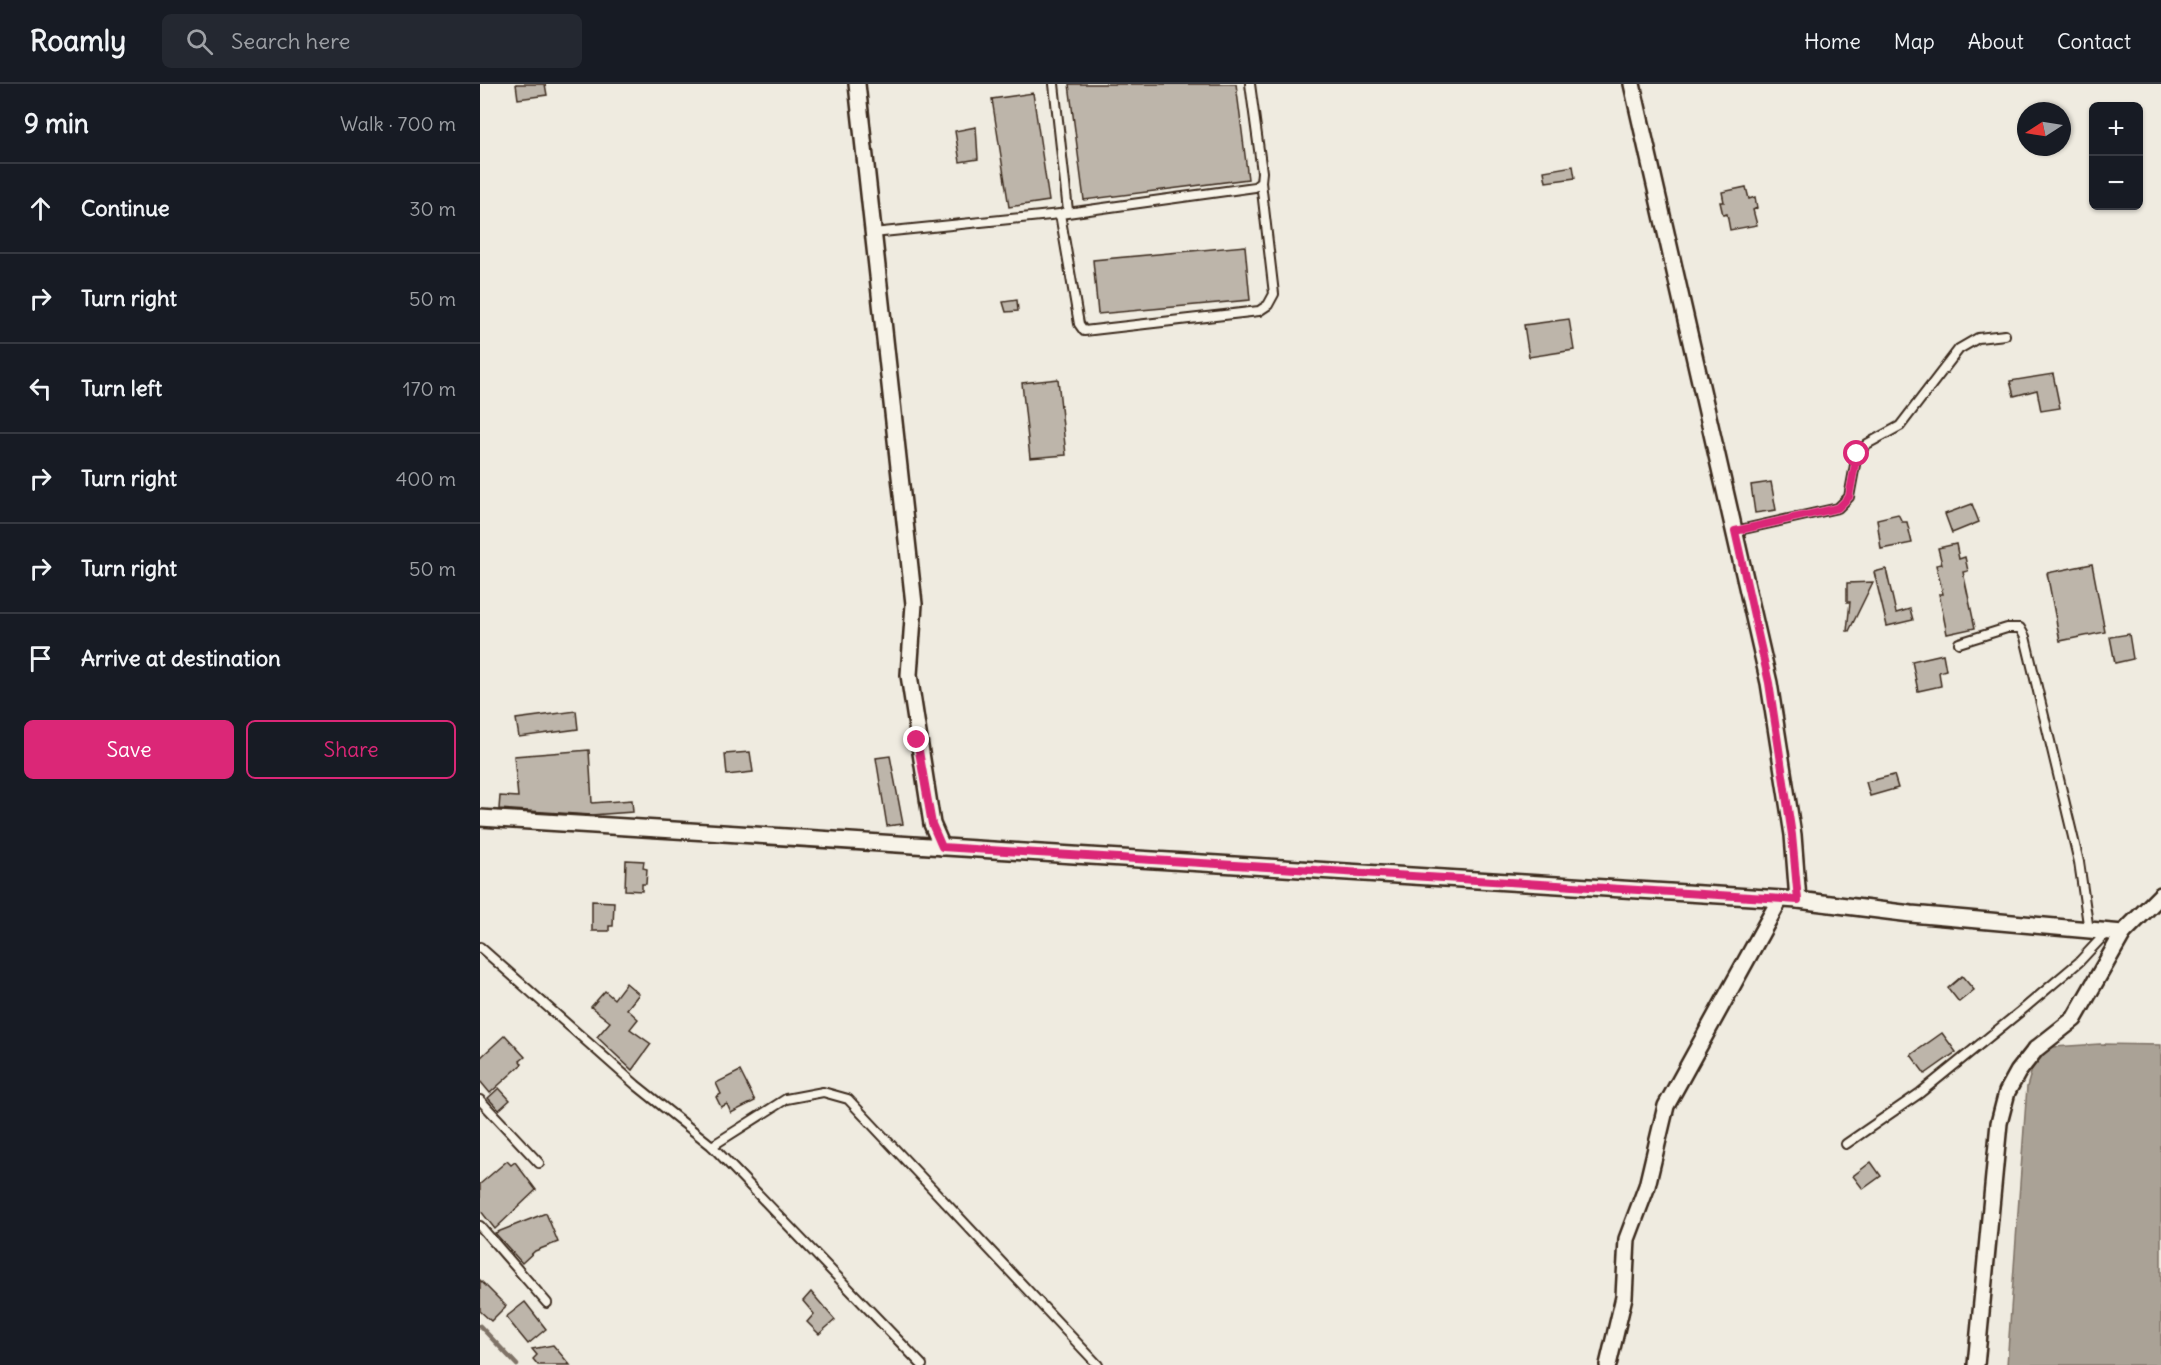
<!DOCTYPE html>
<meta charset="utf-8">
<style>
:root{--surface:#171b24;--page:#242831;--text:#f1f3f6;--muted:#9ea1a6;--line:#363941;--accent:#db2777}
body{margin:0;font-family:Delius,sans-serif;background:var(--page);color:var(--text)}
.controls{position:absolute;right:18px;top:18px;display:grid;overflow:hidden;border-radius:9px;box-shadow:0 2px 4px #0004}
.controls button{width:54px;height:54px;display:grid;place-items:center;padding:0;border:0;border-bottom:2px solid var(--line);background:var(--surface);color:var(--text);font:30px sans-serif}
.compass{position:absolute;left:1537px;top:18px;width:54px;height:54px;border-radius:50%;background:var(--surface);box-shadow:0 2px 4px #0004;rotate:258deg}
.stop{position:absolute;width:18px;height:18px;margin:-14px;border:4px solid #db2777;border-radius:50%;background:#fff}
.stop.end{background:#db2777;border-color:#fff;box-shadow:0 2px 6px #0008}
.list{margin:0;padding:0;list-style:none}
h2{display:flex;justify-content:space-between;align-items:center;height:78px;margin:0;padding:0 24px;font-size:26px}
h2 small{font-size:20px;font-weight:400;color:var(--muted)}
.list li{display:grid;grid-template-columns:39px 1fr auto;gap:18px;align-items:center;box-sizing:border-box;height:90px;padding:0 24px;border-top:2px solid var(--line)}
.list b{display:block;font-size:22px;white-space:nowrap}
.list em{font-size:20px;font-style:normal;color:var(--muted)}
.actions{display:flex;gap:12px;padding:18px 24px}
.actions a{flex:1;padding:14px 0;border:2px solid var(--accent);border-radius:9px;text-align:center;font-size:21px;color:var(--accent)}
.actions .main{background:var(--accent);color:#fff}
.icon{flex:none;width:33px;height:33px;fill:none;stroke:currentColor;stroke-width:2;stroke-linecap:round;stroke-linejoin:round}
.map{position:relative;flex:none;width:1681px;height:1281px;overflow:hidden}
header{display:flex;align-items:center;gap:36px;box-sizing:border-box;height:84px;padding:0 30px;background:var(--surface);border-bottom:2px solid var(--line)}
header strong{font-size:28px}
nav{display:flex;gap:33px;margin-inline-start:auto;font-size:21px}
.search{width:420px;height:54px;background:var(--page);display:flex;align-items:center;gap:15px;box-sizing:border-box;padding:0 21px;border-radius:9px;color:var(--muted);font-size:22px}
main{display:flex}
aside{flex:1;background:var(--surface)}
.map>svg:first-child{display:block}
.water{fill:#aaa296;stroke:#7e7266;stroke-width:1.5}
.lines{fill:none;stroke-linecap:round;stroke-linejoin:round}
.stream{stroke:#7e7266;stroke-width:4.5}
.building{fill:#bdb5aa;stroke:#3b2a1e;stroke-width:1.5}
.lane-casing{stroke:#3b2a1e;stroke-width:12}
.street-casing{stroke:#3b2a1e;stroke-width:20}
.lane{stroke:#f7f3e8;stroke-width:8}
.street{stroke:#f7f3e8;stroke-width:15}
.route{stroke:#db2777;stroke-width:8}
</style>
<header>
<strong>Roamly</strong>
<div class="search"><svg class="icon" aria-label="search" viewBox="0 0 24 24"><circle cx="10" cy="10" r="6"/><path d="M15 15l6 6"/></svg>Search here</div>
<nav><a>Home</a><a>Map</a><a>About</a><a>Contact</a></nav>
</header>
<main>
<aside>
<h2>9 min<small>Walk · 700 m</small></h2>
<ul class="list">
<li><svg class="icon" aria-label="ahead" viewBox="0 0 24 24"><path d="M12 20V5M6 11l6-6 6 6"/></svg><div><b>Continue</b></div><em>30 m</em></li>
<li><svg class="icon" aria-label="right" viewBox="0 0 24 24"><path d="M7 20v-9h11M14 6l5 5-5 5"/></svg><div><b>Turn right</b></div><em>50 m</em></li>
<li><svg class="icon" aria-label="left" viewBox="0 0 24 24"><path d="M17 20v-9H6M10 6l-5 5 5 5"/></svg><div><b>Turn left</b></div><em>170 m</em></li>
<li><svg class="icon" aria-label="right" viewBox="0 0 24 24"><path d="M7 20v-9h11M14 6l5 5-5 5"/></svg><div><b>Turn right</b></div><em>400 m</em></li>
<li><svg class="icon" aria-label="right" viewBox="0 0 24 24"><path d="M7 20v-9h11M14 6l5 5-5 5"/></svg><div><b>Turn right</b></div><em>50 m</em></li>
<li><svg class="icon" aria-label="arrive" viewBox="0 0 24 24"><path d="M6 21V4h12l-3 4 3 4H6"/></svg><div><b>Arrive at destination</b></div></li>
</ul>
<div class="actions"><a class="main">Save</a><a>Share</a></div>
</aside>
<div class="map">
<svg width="1681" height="1281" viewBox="0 0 1681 1281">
<rect width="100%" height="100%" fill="#efebe0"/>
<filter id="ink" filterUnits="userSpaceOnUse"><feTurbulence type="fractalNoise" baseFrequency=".0167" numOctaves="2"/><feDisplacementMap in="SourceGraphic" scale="12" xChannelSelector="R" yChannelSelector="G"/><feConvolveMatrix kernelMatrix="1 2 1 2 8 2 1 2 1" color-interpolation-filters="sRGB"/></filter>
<g filter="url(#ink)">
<!-- water -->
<path class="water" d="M1620,960L1681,961V1281H1527L1547,1003L1558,964Z"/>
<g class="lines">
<!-- stream -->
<path class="stream" d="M0,1242L37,1281"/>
</g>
<!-- building -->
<g class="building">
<path d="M36,0H65L67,11L38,15Z"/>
<path d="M589,0H756L768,95L604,116Z"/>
<path d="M553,9L569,117L529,123L512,15Z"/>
<path d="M496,43L498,75L480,78L475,47Z"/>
<path d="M1093,82L1095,94L1066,98L1064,87Z"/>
<path d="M1266,103L1269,115L1275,113L1277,124L1273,126L1277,141L1250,146L1247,130L1243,131L1240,118H1244L1242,108Z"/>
<path d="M765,162L770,216L618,230L613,176Z"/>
<path d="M537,216L538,227L526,228L523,218Z"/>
<path d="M1089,235L1094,266L1049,273L1044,241Z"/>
<path d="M1573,290L1580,324L1561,327L1557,306L1534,312L1530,297Z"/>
<path d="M578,295L586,371L550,374L542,299Z"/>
<path d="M1291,398L1296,426L1275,429L1271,401Z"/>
<path d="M1492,420L1499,438L1472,449L1465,430Z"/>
<path d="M1418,430L1422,438H1427L1432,459L1401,465L1397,435Z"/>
<path d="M1476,460L1479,475L1485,473L1488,487L1483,488L1495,544L1467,550L1459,510H1463L1456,481L1462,480L1458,464Z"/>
<path d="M1612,480L1625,548L1580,557L1567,489Z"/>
<path d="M1406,485L1416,529L1430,525L1433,536L1407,542L1394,488Z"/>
<path d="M1393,498L1369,547H1367L1370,518H1367V499Z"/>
<path d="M1649,550L1653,575L1635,579L1630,553Z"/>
<path d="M1463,570L1466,586L1459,588L1461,602L1438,607L1432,577Z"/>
<path d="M96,627L98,645L39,653L36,635Z"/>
<path d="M109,666L112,719L152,716L153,728L111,731L19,725L20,712L38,713L34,672Z"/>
<path d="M270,668L273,688L247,691L245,670Z"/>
<path d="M410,672L423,740L407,742L396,674Z"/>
<path d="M1414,691L1418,704L1390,712L1386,698Z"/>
<path d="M146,776L164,777L163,784L167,785L166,800H162V807L145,806Z"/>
<path d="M112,817L134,818L133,842H129V847H112Z"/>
<path d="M1482,892L1494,906L1479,918L1468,904Z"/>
<path d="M146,899L159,910L147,925L158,935L150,945L171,960L152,986L117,953L130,938L111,923L125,907L134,915Z"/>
<path d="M1462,949L1476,968L1445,990L1431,971Z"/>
<path d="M25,951L45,973L40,977L42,980L10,1009L0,997V974Z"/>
<path d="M260,987L275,1017L251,1029L247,1020L241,1023L236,1013L241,1010L236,999Z"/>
<path d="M19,1004L30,1016L19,1026L8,1014Z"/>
<path d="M27,1077L31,1081L35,1078L56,1106L15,1145L0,1126V1100Z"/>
<path d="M1391,1078L1401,1092L1383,1105L1373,1092Z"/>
<path d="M66,1129L78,1158L55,1167L42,1179L15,1149Z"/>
<path d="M0,1196L26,1222L11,1237L0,1227Z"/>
<path d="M331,1208L355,1236L339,1250L327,1238L334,1230L323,1217Z"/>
<path d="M45,1218L66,1245L48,1260L26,1233Z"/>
<path d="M73,1261L90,1281H58L53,1275L57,1271L52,1265Z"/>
</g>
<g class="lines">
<!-- lane casing -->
<g class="lane-casing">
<g id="lane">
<path d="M770,0L782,88L781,98L775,103L580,130L599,240L604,247L779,227L788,221L794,210L781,98"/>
<path d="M393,149L580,130L588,127L574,0"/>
<path d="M1255,447L1358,424L1369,413L1377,370L1387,360L1420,342L1479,265L1498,254L1525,251"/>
<path d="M1479,559L1527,544H1540L1545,553L1599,778L1609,847"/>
<path d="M0,863L156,1001L232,1062L442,1281"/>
<path d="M0,1016L59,1079"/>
<path d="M1366,1060L1440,1009L1541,927L1599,878L1627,848"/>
<path d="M232,1062L306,1015L343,1008L368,1015L618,1281"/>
<path d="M0,1142L67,1219"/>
</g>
</g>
<!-- street casing -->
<g class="street-casing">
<g id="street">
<path d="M377,0L434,520L429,591L452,740L462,763"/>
<path d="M1152,0L1289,599L1313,751L1318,816"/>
<path d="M0,734L1318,816L1431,830L1643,849"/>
<path d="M1128,1281L1144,1213L1147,1155L1167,1102L1186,1022L1300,815"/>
<path d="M1496,1281L1519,1039L1527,1008L1538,988L1556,965L1594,935L1643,849L1681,811"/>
</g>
</g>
<!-- lane -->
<use href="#lane" class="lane"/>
<!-- street -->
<use href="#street" class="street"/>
</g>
</g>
<g class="lines" filter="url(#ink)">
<!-- route -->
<path class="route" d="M437,656L452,740L462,763L1318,816L1312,751L1289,599L1255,447L1358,424L1369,413L1377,370"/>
</g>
</svg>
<div class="controls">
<button>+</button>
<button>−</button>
</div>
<svg class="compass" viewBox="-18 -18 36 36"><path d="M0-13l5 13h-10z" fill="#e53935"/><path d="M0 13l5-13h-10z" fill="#9ea1a6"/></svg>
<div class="stop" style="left:1377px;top:370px"></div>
<div class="stop end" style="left:437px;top:656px"></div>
</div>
</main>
